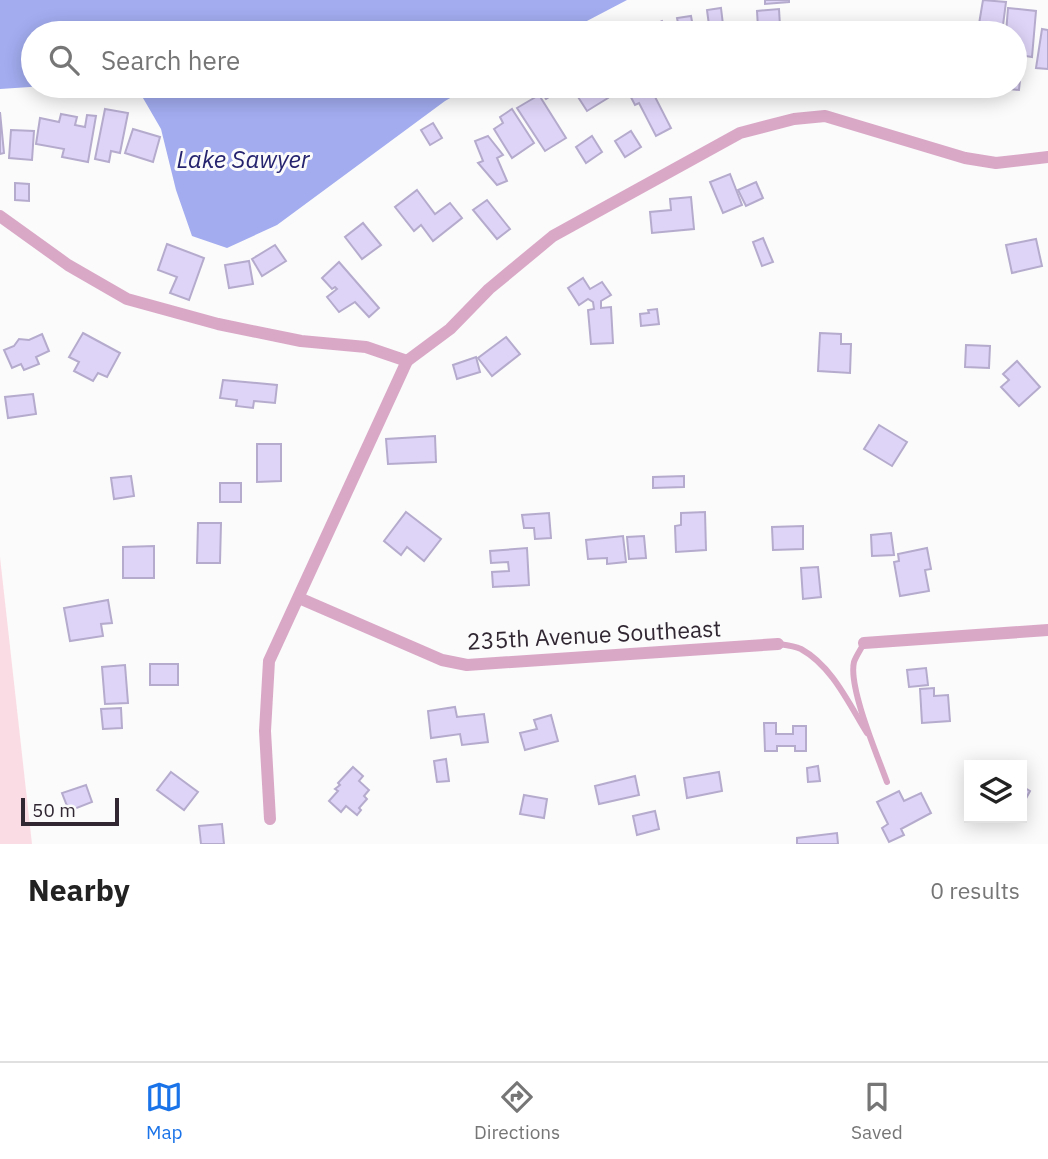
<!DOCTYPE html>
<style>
:root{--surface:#fff;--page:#f2f2f2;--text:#222;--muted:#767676;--line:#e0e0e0;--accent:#1a73e8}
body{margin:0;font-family:"IBM Plex Sans",sans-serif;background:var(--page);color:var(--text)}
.controls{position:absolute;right:21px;bottom:21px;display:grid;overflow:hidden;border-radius:0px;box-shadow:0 4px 18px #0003}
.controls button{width:63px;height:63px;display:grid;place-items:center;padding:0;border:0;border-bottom:2px solid var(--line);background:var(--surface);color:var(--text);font:35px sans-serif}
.scale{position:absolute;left:21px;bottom:18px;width:98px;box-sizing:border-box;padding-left:7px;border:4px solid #312733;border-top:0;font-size:19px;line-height:24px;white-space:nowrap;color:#312733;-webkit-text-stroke:5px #fbfbfb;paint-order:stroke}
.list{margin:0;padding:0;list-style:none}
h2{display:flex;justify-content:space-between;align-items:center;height:91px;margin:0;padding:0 28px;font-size:30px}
h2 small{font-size:23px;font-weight:400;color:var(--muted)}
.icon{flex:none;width:38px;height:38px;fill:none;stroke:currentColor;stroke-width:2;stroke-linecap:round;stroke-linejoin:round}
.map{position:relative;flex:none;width:1048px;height:844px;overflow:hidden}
.search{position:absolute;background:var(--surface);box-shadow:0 4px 18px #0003;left:21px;right:21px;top:21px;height:77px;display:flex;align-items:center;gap:18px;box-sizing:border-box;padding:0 24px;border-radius:38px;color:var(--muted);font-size:26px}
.sheet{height:217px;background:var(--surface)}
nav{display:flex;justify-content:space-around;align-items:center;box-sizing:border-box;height:98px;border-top:2px solid var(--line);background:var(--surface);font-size:19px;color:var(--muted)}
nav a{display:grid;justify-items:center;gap:4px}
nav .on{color:var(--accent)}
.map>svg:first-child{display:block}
.green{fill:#fadde4}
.water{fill:#a2acef}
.building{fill:#ded4f7;stroke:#b5abcd;stroke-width:2}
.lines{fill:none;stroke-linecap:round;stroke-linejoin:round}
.lane{stroke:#d9a8c7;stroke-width:6}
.street{stroke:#d9a8c7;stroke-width:12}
.labels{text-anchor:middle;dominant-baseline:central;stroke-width:6;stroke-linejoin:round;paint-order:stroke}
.street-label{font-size:23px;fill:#312733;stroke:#fbfbfb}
.water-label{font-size:24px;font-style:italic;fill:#25236e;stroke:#fbfbfb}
</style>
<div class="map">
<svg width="1048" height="844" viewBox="0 0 1048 844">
<rect width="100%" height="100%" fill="#fbfbfb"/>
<!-- green -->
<path class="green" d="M0,557L32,844H0Z"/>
<!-- water -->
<g class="water">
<path d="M0,0H627L564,33H33V86H45L0,89Z"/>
<path d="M136,86H471L445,101L277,225L227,248L192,236L176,190L161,129Z"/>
</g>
<!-- building -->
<g class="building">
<path d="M765,0H789V2L765,4Z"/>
<path d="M983,0L1006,2L1002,33L978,30Z"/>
<path d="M721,8L724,33H710L707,10Z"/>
<path d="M1008,8L1036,11L1032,57L1026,56L1022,61L1019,90L1001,88V86H1015V33H1006Z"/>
<path d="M779,9L780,26L758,28L757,11Z"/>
<path d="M691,16L694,32L680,33L677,18Z"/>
<path d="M662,21L669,33H637Z"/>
<path d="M1042,29L1048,30V69L1036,68Z"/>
<path d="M537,86H567L546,99Z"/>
<path d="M571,86H600L608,98L587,111Z"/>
<path d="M604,86H624L609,94Z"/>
<path d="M625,86H634L639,95L651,89L671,128L656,136L639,103L635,105Z"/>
<path d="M539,95L566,138L545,151L517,108Z"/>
<path d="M105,109L128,113L120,153L111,151L109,162L95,159Z"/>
<path d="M512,109L534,143L512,158L494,129L503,123L500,117Z"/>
<path d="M0,112L4,153L0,154Z"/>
<path d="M61,114L77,117L75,125L85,127L87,115L96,116L88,162L62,157L64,149L36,144L40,118L59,122Z"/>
<path d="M433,123L442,138L430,145L421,130Z"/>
<path d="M133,129L160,137L153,162L125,153Z"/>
<path d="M11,130L34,131L32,160L9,158Z"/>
<path d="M631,131L641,147L625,157L615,141Z"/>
<path d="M488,136L503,155L497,158L507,181L497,185L478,163L483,161L475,141Z"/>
<path d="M592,136L602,152L586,163L576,147Z"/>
<path d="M730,174L742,205L723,213L710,182Z"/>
<path d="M756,182L763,198L746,206L738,190Z"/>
<path d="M15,183L29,184V201L15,200Z"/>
<path d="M417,190L435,214L450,203L462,218L433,241L421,225L414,231L395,207Z"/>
<path d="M691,197L694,229L652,233L650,212L671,210L670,199Z"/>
<path d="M487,200L510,229L497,239L473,210Z"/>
<path d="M363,223L381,245L362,259L345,237Z"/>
<path d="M763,238L773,262L762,266L753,242Z"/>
<path d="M1036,239L1042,266L1012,273L1006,245Z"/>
<path d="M167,244L204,258L189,300L170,293L177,277L158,270Z"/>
<path d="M275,245L286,261L262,276L252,259Z"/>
<path d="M249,261L253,284L229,288L225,265Z"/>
<path d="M339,262L379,308L369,317L355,302L339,312L327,297L337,289L335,287L332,289L322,278Z"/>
<path d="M583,278L590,289L602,282L611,295L601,301V308L611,307L613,343L591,344L588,310L594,309L593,302L588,299L579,305L568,288Z"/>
<path d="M657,309L659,324L641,326L640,314L649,313L648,310Z"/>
<path d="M83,333L120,353L107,377L98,373L93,381L74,371L79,362L69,357Z"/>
<path d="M820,333L841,334V344H851L850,373L818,371Z"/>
<path d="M42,334L49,351L36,357L39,364L24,370L21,364L12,368L4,350L14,346L19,339L29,340Z"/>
<path d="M506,337L520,354L492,376L478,358Z"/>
<path d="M966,345L990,346L989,368L965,367Z"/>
<path d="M476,357L480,372L457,379L453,365Z"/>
<path d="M1017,361L1040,387L1019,406L1001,387L1009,380L1003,374Z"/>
<path d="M223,380L277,385L275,403L254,401L253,408L236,406L237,400L220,398Z"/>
<path d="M33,394L36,414L8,418L5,397Z"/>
<path d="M879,425L907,442L892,466L864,449Z"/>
<path d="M435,436L436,462L388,464L386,439Z"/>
<path d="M257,444H281V481L257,482Z"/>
<path d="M131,476L134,496L114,499L111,478Z"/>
<path d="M684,476V487L653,488V477Z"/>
<rect x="220" y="483" width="21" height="19"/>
<path d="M406,512L441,539L424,561L407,547L401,555L384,541Z"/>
<path d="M705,512L706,550L676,552L675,526L681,525V513Z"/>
<path d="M549,513L551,538L535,539L534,528H524L522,515Z"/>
<path d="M198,523H221L220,563H197Z"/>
<path d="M803,526V549L773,550L772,527Z"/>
<path d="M891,533L894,555L872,556L871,535Z"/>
<path d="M623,536L626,562L607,564V558L588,559L586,540Z"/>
<path d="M644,536L646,558L629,559L627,537Z"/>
<path d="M154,546V578H123V547Z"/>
<path d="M527,548L529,585L493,587L492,572L509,571L508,562L491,563L490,551Z"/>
<path d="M927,548L931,569L925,570L929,591L900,596L894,562L899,561L898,554Z"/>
<path d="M818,567L821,597L803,599L801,568Z"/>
<path d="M108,600L112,623L101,624L103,636L70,641L64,608Z"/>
<rect x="150" y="664" width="28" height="21"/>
<path d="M125,665L128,703L105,704L102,667Z"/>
<path d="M926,668L928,685L909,687L907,670Z"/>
<path d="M934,688V696L948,695L950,721L922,723L920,689Z"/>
<path d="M455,707L457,717L484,714L488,742L462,745L460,734L431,738L428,711Z"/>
<path d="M121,708L122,728L103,729L101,709Z"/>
<path d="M551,715L558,741L525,750L520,733L537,729L534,720Z"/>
<path d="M764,723H776V734H793V726H806V751H795V746H777V751H765Z"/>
<path d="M446,759L449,781L437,782L434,761Z"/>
<path d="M818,766L820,781L808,782L807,768Z"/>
<path d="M353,767L363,776L359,781L369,790L364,796L367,799L359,808L361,810L357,815L346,806L341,812L329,801L338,791L335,789L340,785L338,783Z"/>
<path d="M171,772L198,792L184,810L157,790Z"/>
<path d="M719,772L722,791L687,798L684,778Z"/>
<path d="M635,776L639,795L599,804L595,786Z"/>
<path d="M86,785L92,802L69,811L62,793Z"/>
<path d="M1022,786L1030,791L1022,806Z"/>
<path d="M899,791L904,801L921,793L931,813L901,829L904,835L889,842L882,828L888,824L877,802Z"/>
<path d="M524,795L547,799L544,818L520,814Z"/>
<path d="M655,811L659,829L637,835L633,816Z"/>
<path d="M222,824L224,844H201L199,826Z"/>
<path d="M837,833L838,844H797V838Z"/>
</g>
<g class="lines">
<!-- lane -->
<g class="lane">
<path d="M864,643C861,649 856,656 854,662C848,687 878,757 887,782"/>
<path d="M778,644C785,645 794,646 801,649C832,666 849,704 867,733"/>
</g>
<!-- street -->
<g class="street">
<path d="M0,216L68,265L127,299L218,324L301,341L366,347L407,361L450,329L489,289L553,236L740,133L794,119L825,116L965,158L996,163L1048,157"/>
<path d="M299,598L442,660L467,665L778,644"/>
<path d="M864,643L1048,630"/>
<path d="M270,819L265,731L269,661L407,361"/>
</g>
</g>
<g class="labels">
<!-- street labels -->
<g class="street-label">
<text transform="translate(594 634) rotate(-3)">235th Avenue Southeast</text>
</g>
<!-- water labels -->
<g class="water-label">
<text x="243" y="159">Lake Sawyer</text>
</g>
</g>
</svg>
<div class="controls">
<button><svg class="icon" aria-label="layers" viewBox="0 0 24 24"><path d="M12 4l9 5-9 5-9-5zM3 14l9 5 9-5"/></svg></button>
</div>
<div class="scale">50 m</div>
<div class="search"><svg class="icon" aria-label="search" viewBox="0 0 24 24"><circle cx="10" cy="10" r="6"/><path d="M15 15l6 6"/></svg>Search here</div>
</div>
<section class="sheet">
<h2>Nearby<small>0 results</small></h2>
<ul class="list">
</ul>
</section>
<nav>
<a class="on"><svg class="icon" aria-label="map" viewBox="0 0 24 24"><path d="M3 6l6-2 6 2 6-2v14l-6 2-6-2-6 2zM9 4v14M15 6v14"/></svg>Map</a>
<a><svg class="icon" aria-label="directions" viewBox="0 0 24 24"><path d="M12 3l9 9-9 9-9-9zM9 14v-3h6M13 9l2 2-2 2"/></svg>Directions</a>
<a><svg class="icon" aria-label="saved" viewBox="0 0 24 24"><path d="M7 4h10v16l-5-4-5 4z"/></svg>Saved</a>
</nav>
